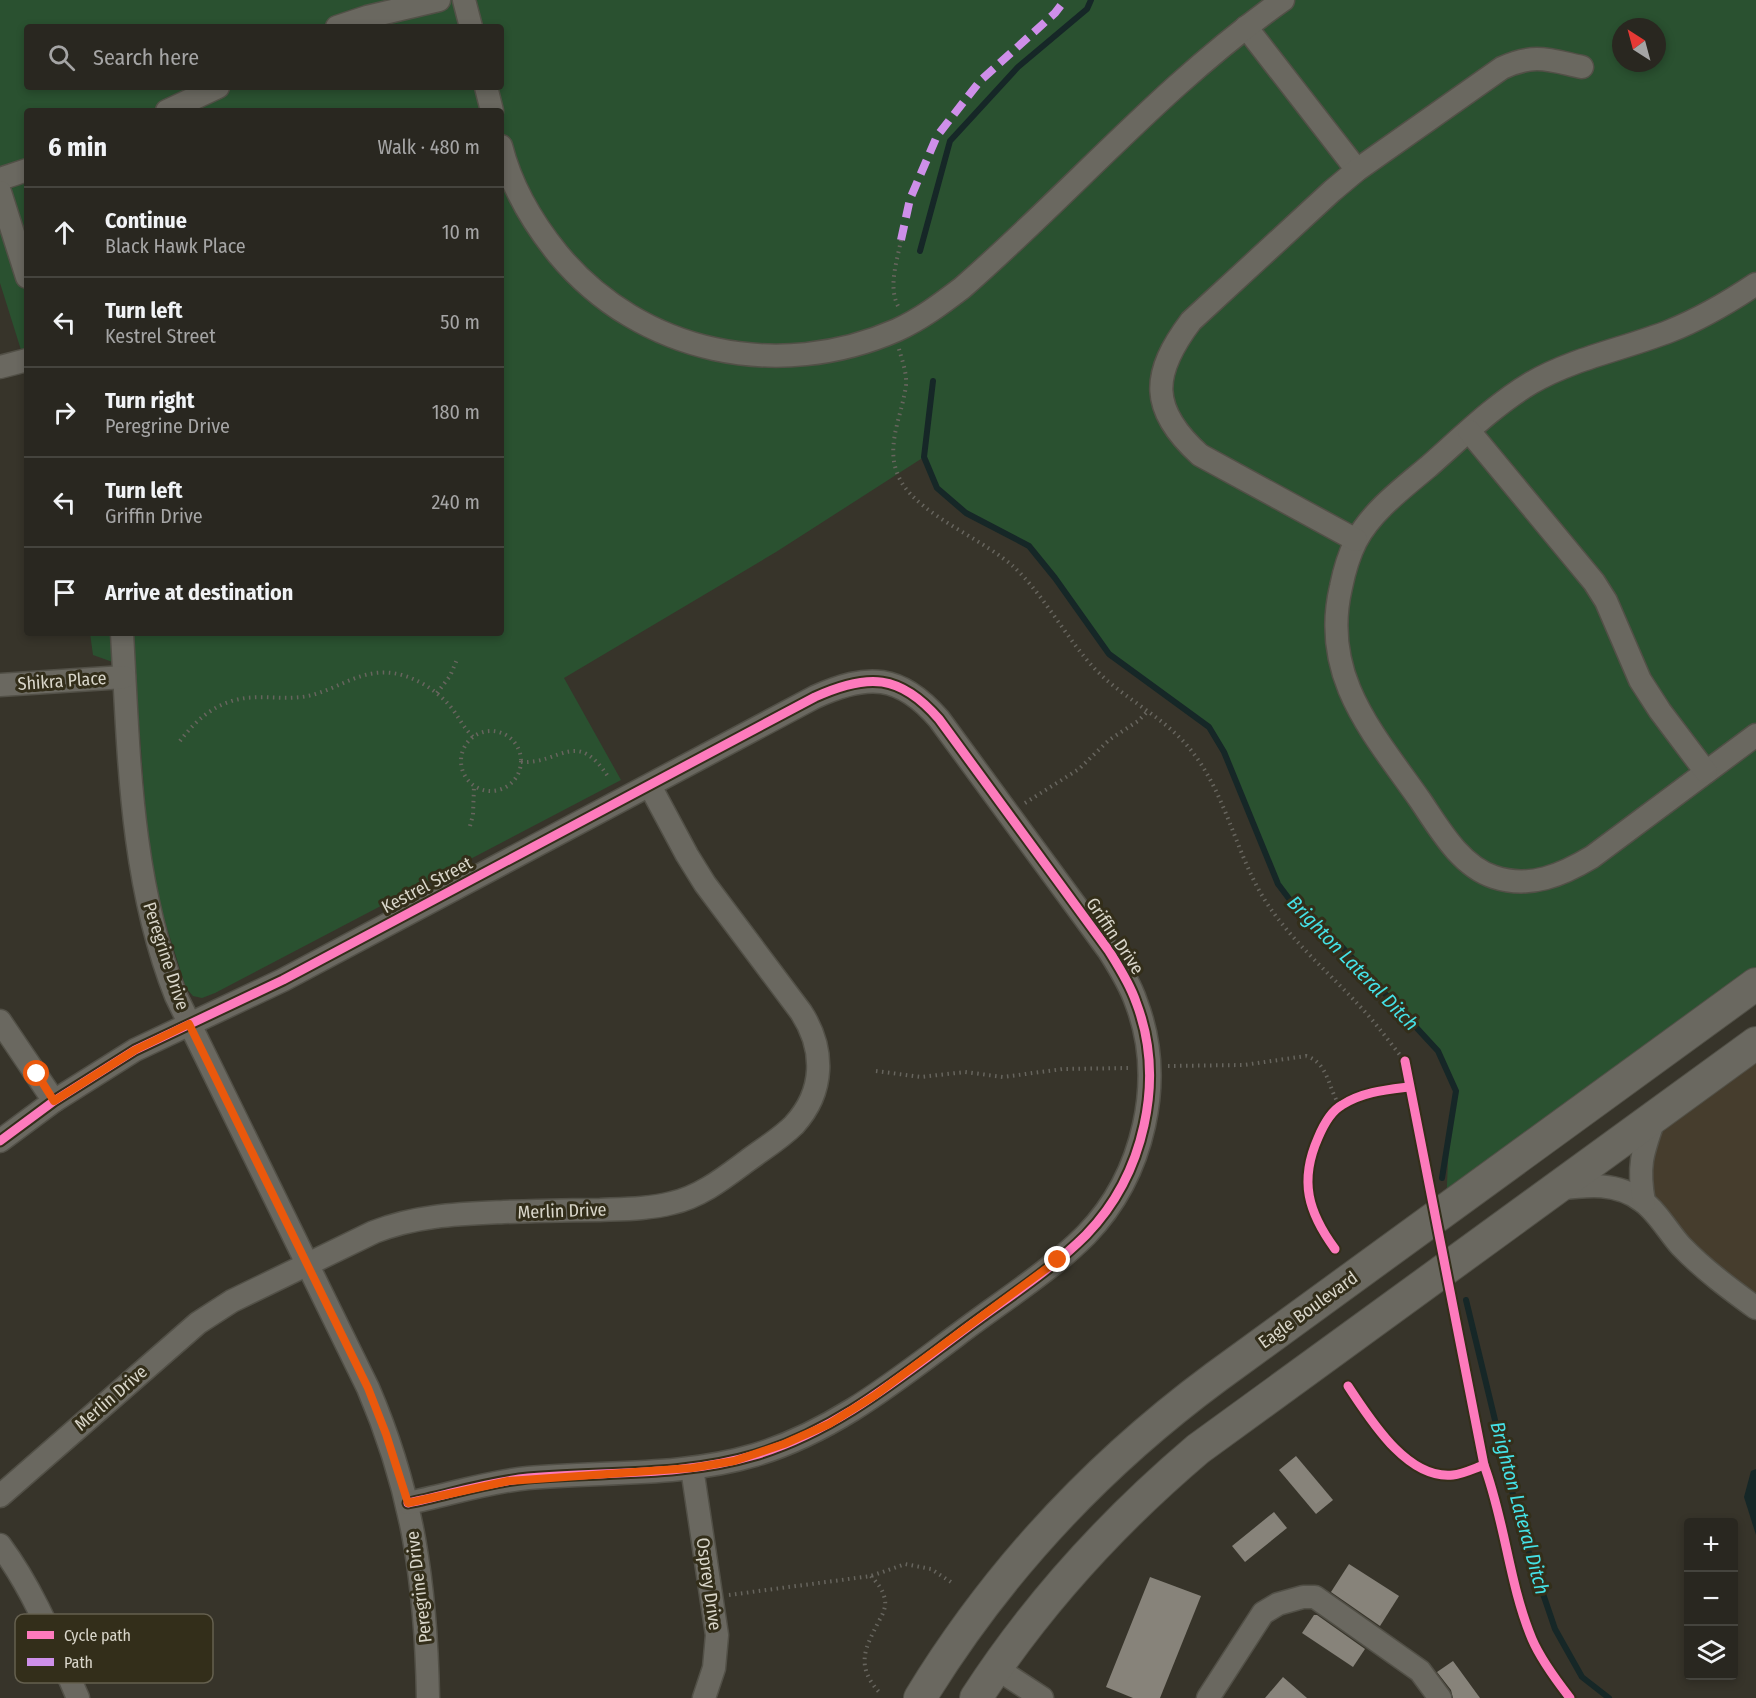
<!DOCTYPE html>
<meta charset="utf-8">
<style>
:root{--surface:#292720;--page:#312f29;--text:#f1f3f6;--muted:#a5a5a5;--line:#45443e}
body{margin:0;font-family:"Fira Sans Condensed",sans-serif;background:var(--page);color:var(--text)}
.controls{position:absolute;right:18px;bottom:18px;display:grid;overflow:hidden;border-radius:6px;box-shadow:0 3px 9px #0003}
.controls button{width:54px;height:54px;display:grid;place-items:center;padding:0;border:0;border-bottom:2px solid var(--line);background:var(--surface);color:var(--text);font:30px sans-serif}
.compass{position:absolute;left:1612px;top:18px;width:54px;height:54px;border-radius:50%;background:var(--surface);box-shadow:0 3px 9px #0003;rotate:324deg}
.stop{position:absolute;width:18px;height:18px;margin:-14px;border:4px solid #ea580c;border-radius:50%;background:#fff}
.stop.end{background:#ea580c;border-color:#fff;box-shadow:0 2px 6px #0008}
.list{margin:0;padding:0;list-style:none}
h2{display:flex;justify-content:space-between;align-items:center;height:78px;margin:0;padding:0 24px;font-size:26px}
h2 small{font-size:20px;font-weight:400;color:var(--muted)}
.list li{display:grid;grid-template-columns:39px 1fr auto;gap:18px;align-items:center;box-sizing:border-box;height:90px;padding:0 24px;border-top:2px solid var(--line)}
.list b{display:block;font-size:22px;white-space:nowrap}
.list p{margin:0;font-size:20px;white-space:nowrap;color:var(--muted)}
.list em{font-size:20px;font-style:normal;color:var(--muted)}
.icon{flex:none;width:33px;height:33px;fill:none;stroke:currentColor;stroke-width:2;stroke-linecap:round;stroke-linejoin:round}
.map{position:relative;flex:none;width:1756px;height:1698px;overflow:hidden}
.search{position:absolute;background:var(--surface);box-shadow:0 3px 9px #0003;left:24px;top:24px;width:480px;height:66px;display:flex;align-items:center;gap:15px;box-sizing:border-box;padding:0 21px;border-radius:6px;color:var(--muted);font-size:22px}
.panel{position:absolute;background:var(--surface);box-shadow:0 3px 9px #0003;left:24px;top:108px;width:480px;height:528px;border-radius:6px}
.map>svg:first-child{display:block}
.commercial{fill:#463d2d}
.green{fill:#2a5130;fill-rule:evenodd}
.water{fill:#162727}
.lines{fill:none;stroke-linecap:round;stroke-linejoin:round}
.stream{stroke:#162727;stroke-width:6}
.building{fill:#87837a}
.street-casing{stroke:#525047;stroke-width:25}
.secondary-casing{stroke:#525047;stroke-width:34}
.path{stroke:#67655e;stroke-width:4;stroke-dasharray:1.5 4.5;stroke-linecap:butt}
.street{stroke:#6a6860;stroke-width:22}
.secondary{stroke:#6a6860;stroke-width:32}
.quiet{stroke:#ce8fe9;stroke-width:8;stroke-dasharray:15 8;stroke-linecap:butt}
.cycleway-casing{stroke:#332e1a;stroke-width:13}
.cycleway{stroke:#fd7abc;stroke-width:9}
.route{stroke:#ea580c;stroke-width:8}
.labels{text-anchor:middle;dominant-baseline:central;stroke-width:6;stroke-linejoin:round;paint-order:stroke}
.street-label{font-size:18px;fill:#d9d6ca;stroke:#332e1a}
.water-label{font-size:20px;font-style:italic;fill:#45e1e6;stroke:#332e1a}
.key{fill:#332e1a;stroke:#65604f;stroke-width:1.5}
.key-label{font-size:16px;fill:#d9d6ca}
</style>
<div class="map">
<svg width="1756" height="1698" viewBox="0 0 1756 1698">
<rect width="100%" height="100%" fill="#37342a"/>
<!-- commercial -->
<path class="commercial" d="M1756,1043V1308L1709,1273L1640,1178L1644,1146Z"/>
<!-- green -->
<path class="green" d="M0,0H1756V982L1446,1207L1450,1116L1456,1091L1438,1051L1342,947L1296,908L1278,884L1224,752L1209,727L1109,654L1055,578L1029,546L966,513L937,488L924,457L776,552L564,678L621,780L215,993L202,998L193,996L186,988L158,900L148,842L135,670L93,655L90,633H501V111H27V369L0,283ZM27,27H501V87H27ZM1621,27H1657V63H1621Z"/>
<!-- water -->
<path class="water" d="M1756,1469V1535L1744,1497L1751,1471Z"/>
<g class="lines">
<!-- stream -->
<g class="stream">
<path d="M920,251L950,141L1018,67L1087,9L1091,0"/>
<path d="M933,381L924,457L937,488L966,513L1029,546L1055,578L1109,654L1209,727L1224,752L1278,884L1296,908L1342,947L1438,1051L1456,1091L1442,1178"/>
<path d="M1466,1300L1522,1532L1555,1629L1582,1677L1609,1698"/>
</g>
</g>
<!-- building -->
<g class="building">
<path d="M1296,1456L1333,1500L1316,1514L1279,1470Z"/>
<path d="M1274,1512L1287,1528L1245,1562L1232,1546Z"/>
<path d="M1349,1564L1399,1596L1380,1626L1331,1592Z"/>
<path d="M1150,1577L1201,1596L1160,1698H1133L1106,1687Z"/>
<path d="M1314,1615H1317L1365,1649L1353,1667L1302,1633Z"/>
<path d="M1453,1661L1480,1698H1453L1451,1690L1437,1672Z"/>
<path d="M1283,1677L1307,1698H1265Z"/>
</g>
<g class="lines">
<!-- street casing -->
<g class="street-casing">
<g id="street">
<path d="M464,0L471,27"/>
<path d="M337,27L367,17L439,0"/>
<path d="M1246,27L1357,170"/>
<path d="M486,87L492,111"/>
<path d="M167,111L218,87"/>
<path d="M501,146C511,186 532,222 558,254C641,354 779,382 897,330C921,319 941,304 962,288C1070,194 1165,83 1283,0"/>
<path d="M0,179L27,170"/>
<path d="M0,192L27,277"/>
<path d="M1756,284C1729,302 1700,319 1670,331C1624,349 1574,358 1531,383C1494,405 1461,438 1428,467C1403,488 1372,511 1356,541C1349,555 1344,572 1341,587C1320,676 1373,733 1420,800C1439,828 1460,866 1494,877C1530,889 1562,875 1592,857L1756,735"/>
<path d="M0,367L27,360"/>
<path d="M1469,431L1594,582L1606,601L1640,680L1660,711L1706,772"/>
<path d="M1356,540L1200,455C1149,409 1151,374 1191,321L1332,191L1357,170L1502,68C1535,53 1549,60 1582,67"/>
<path d="M122,633C129,756 130,880 176,996L368,1388C413,1493 426,1584 428,1698"/>
<path d="M0,685L124,677"/>
<path d="M0,1021L54,1101"/>
<path d="M0,1141L54,1101L135,1050L283,980L815,697C868,673 900,674 939,719L1109,951C1119,967 1130,984 1136,1002C1166,1080 1144,1175 1086,1235C1048,1273 999,1303 956,1336C893,1383 832,1432 755,1455C681,1477 604,1471 528,1478C487,1482 448,1495 408,1503"/>
<path d="M1558,1189C1588,1185 1617,1182 1642,1201C1657,1211 1669,1233 1681,1246C1704,1270 1730,1289 1756,1308"/>
<path d="M1644,1202C1637,1165 1643,1151 1655,1117"/>
<path d="M692,1468L717,1635L714,1668L704,1698"/>
<path d="M0,1496L198,1323L232,1301L374,1232C417,1215 459,1214 504,1212C536,1211 568,1210 600,1210C624,1209 649,1209 672,1203C700,1197 724,1178 747,1161C763,1149 780,1139 794,1125C825,1091 825,1049 801,1012L705,884L687,855L650,786"/>
<path d="M0,1545C35,1592 55,1645 78,1698"/>
<path d="M996,1668L1042,1698"/>
<path d="M1208,1698L1263,1613L1278,1604L1303,1597H1315L1420,1671L1440,1698"/>
</g>
</g>
<!-- secondary casing -->
<g class="secondary-casing">
<g id="secondary">
<path d="M920,1698C997,1572 1097,1465 1216,1377L1756,984"/>
<path d="M976,1698C1037,1604 1112,1522 1198,1449L1756,1043"/>
</g>
</g>
<!-- path -->
<g class="path">
<path d="M898,306C888,286 897,262 901,240"/>
<path d="M899,349C902,360 907,373 906,385C902,418 882,450 902,483C922,516 985,540 1015,568C1046,598 1066,638 1095,669C1122,697 1158,714 1184,742C1227,789 1234,854 1268,905C1298,949 1339,981 1373,1021C1384,1034 1394,1048 1405,1061"/>
<path d="M437,693L450,676L458,657"/>
<circle cx="491" cy="761" r="30"/>
<path d="M180,741C193,724 208,709 229,702C253,693 277,700 302,697C338,692 362,664 402,675C423,681 441,694 454,711C460,720 465,729 473,737"/>
<path d="M521,762C562,764 576,727 609,778"/>
<path d="M1025,803L1079,769L1109,740L1138,721L1147,712"/>
<path d="M470,826L473,815L474,786"/>
<path d="M1168,1066L1244,1065L1306,1056C1329,1063 1328,1089 1340,1106"/>
<path d="M876,1071L921,1077L965,1072L1003,1077L1063,1069L1129,1068"/>
<path d="M871,1576C876,1582 882,1588 884,1596C887,1604 884,1612 880,1619C865,1648 855,1665 879,1692"/>
<path d="M729,1595L871,1576L905,1564L931,1569L951,1582"/>
</g>
<!-- street -->
<use href="#street" class="street"/>
<!-- secondary -->
<use href="#secondary" class="secondary"/>
<!-- quiet -->
<path class="quiet" d="M901,240L910,199L937,136L980,81L1055,13L1065,0"/>
<!-- cycleway casing -->
<g class="cycleway-casing">
<g id="cycleway">
<path d="M1405,1061L1484,1465C1505,1521 1509,1584 1532,1639C1541,1660 1556,1680 1570,1698"/>
<path d="M0,1141L54,1101L135,1050L283,980L815,697C868,673 900,674 939,719L1109,951C1119,967 1130,984 1136,1002C1166,1080 1144,1175 1086,1235C1048,1273 999,1303 956,1336C893,1383 832,1432 755,1455C681,1477 604,1471 528,1478C487,1482 448,1495 408,1503"/>
<path d="M1335,1249C1308,1212 1299,1181 1318,1138C1323,1126 1331,1111 1342,1105C1363,1092 1385,1090 1409,1087"/>
<path d="M1348,1386C1370,1419 1407,1480 1453,1475C1463,1474 1475,1468 1484,1465"/>
</g>
</g>
<!-- cycleway -->
<use href="#cycleway" class="cycleway"/>
</g>
<g class="lines">
<!-- route -->
<path class="route" d="M37,1074L54,1101L135,1050L189,1024L368,1388L386,1434L408,1503L508,1481L692,1468L734,1461L784,1444L829,1424L874,1396L1058,1260"/>
</g>
<g class="labels">
<!-- street labels -->
<g class="street-label">
<text transform="translate(62 681) rotate(-4)">Shikra Place</text>
<text transform="translate(427 885) rotate(-28)">Kestrel Street</text>
<text transform="translate(1115 936) rotate(56)">Griffin Drive</text>
<text transform="translate(166 956) rotate(72)">Peregrine Drive</text>
<text transform="translate(562 1211) rotate(-2)">Merlin Drive</text>
<text transform="translate(1308 1310) rotate(-36)">Eagle Boulevard</text>
<text transform="translate(111 1398) rotate(-41)">Merlin Drive</text>
<text transform="translate(709 1584) rotate(82)">Osprey Drive</text>
<text transform="translate(419 1587) rotate(-97)">Peregrine Drive</text>
</g>
<!-- water labels -->
<g class="water-label">
<text transform="translate(1353 963) rotate(46)">Brighton Lateral Ditch</text>
<text transform="translate(1520 1508) rotate(75)">Brighton Lateral Ditch</text>
</g>
</g>
<!-- legend -->
<rect x="15" y="1614" width="198" height="69" rx="9" class="key"/>
<rect x="27" y="1631" width="27" height="8" fill="#fd7abc"/>
<rect x="27" y="1658" width="27" height="8" fill="#ce8fe9"/>
<g class="key-label">
<text x="64" y="1641">Cycle path</text>
<text x="64" y="1668">Path</text>
</g>
</svg>
<div class="controls">
<button>+</button>
<button>−</button>
<button><svg class="icon" aria-label="layers" viewBox="0 0 24 24"><path d="M12 4l9 5-9 5-9-5zM3 14l9 5 9-5"/></svg></button>
</div>
<svg class="compass" viewBox="-18 -18 36 36"><path d="M0-13l5 13h-10z" fill="#e53935"/><path d="M0 13l5-13h-10z" fill="#a5a5a5"/></svg>
<div class="stop" style="left:37px;top:1074px"></div>
<div class="stop end" style="left:1058px;top:1260px"></div>
<div class="search"><svg class="icon" aria-label="search" viewBox="0 0 24 24"><circle cx="10" cy="10" r="6"/><path d="M15 15l6 6"/></svg>Search here</div>
<section class="panel">
<h2>6 min<small>Walk · 480 m</small></h2>
<ul class="list">
<li><svg class="icon" aria-label="ahead" viewBox="0 0 24 24"><path d="M12 20V5M6 11l6-6 6 6"/></svg><div><b>Continue</b><p>Black Hawk Place</p></div><em>10 m</em></li>
<li><svg class="icon" aria-label="left" viewBox="0 0 24 24"><path d="M17 20v-9H6M10 6l-5 5 5 5"/></svg><div><b>Turn left</b><p>Kestrel Street</p></div><em>50 m</em></li>
<li><svg class="icon" aria-label="right" viewBox="0 0 24 24"><path d="M7 20v-9h11M14 6l5 5-5 5"/></svg><div><b>Turn right</b><p>Peregrine Drive</p></div><em>180 m</em></li>
<li><svg class="icon" aria-label="left" viewBox="0 0 24 24"><path d="M17 20v-9H6M10 6l-5 5 5 5"/></svg><div><b>Turn left</b><p>Griffin Drive</p></div><em>240 m</em></li>
<li><svg class="icon" aria-label="arrive" viewBox="0 0 24 24"><path d="M6 21V4h12l-3 4 3 4H6"/></svg><div><b>Arrive at destination</b></div></li>
</ul>
</section>
</div>
